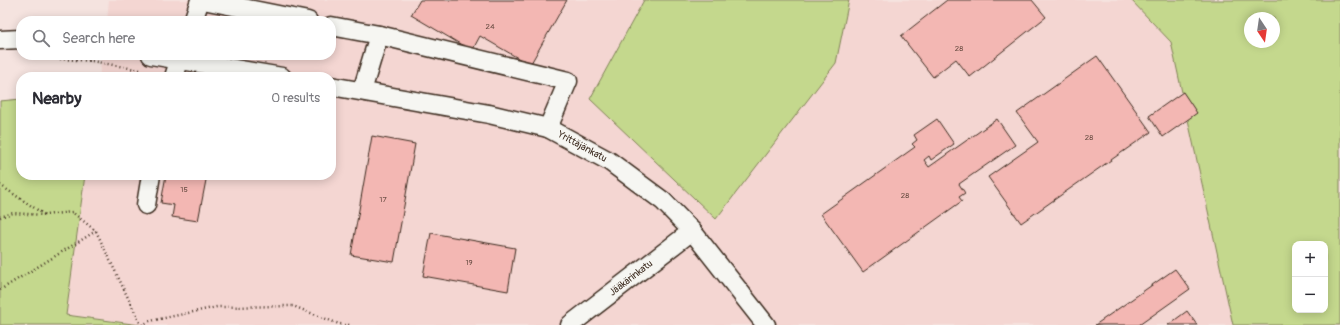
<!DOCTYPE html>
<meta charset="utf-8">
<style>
:root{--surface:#fff;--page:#f2f2f3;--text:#2b2b33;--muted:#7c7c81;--line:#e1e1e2}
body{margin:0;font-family:Pangolin,sans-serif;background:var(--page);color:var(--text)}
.controls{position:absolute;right:12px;bottom:12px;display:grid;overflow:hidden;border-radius:8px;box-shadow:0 2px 10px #0003}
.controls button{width:36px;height:36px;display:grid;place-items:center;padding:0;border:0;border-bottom:1px solid var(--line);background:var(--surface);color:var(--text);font:20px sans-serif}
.compass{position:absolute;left:1244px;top:12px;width:36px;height:36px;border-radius:50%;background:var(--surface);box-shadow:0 2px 10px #0003;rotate:167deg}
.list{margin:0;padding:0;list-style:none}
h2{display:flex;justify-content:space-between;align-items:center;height:52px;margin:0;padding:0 16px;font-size:17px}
h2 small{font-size:13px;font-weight:400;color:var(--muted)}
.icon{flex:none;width:22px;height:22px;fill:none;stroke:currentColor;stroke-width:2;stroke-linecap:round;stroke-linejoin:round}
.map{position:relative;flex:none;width:1340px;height:325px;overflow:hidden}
.search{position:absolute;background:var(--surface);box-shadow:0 2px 10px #0003;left:16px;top:16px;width:320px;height:44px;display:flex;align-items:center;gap:10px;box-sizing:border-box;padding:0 14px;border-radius:16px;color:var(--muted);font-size:15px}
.panel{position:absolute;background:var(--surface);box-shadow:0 2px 10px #0003;left:16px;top:72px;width:320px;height:108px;border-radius:16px}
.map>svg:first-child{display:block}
.built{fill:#f4d6d2}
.green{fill:#c4d88d;stroke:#808156;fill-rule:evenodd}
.building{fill:#f3b7b3;stroke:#3b2a1e}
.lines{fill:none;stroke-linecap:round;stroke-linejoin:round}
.minor-casing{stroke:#3b2a1e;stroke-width:21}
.path{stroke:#3b2a1e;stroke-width:2.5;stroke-dasharray:1 3;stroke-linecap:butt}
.minor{stroke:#f6f6f2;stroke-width:18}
.labels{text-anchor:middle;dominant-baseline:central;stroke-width:3;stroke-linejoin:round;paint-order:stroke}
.number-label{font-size:8px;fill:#694d43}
.street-label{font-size:10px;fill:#3b2a1e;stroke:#f6f6f2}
</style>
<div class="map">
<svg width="1340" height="325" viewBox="0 0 1340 325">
<rect width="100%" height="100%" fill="#f5e3df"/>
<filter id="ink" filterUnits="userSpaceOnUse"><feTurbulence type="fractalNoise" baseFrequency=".025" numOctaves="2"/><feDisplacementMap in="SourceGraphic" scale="8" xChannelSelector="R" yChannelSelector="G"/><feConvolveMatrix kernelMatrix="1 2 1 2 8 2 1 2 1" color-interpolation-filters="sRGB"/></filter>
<g filter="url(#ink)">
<!-- built -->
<path class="built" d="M109,0H644L590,99L835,63L849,0H1131L1171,42L1233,325H140L66,315L85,175H331V77H99L102,55H331V21H107Z"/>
<!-- green -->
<g class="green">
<path d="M644,0H849L836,63L716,219L590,99Z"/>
<path d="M1131,0H1340V325H1233L1171,42ZM1250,18H1274V42H1250ZM1295,244H1325V310H1295Z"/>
<path d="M21,99V175H85L66,315L140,325H0V101Z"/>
</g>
<!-- building -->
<g class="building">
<path d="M420,0H567L530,65L480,36L472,51L411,15Z"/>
<path d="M947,0H1032L1046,17L970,77L956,59L933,77L901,36Z"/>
<path d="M1097,56L1151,132L1021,223L988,177L1038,142L1017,113Z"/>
<path d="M1183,92L1197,113L1163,137L1149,116Z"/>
<path d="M937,119L954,144L931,160L929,156L924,160L929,167L997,119L1015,145L959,184L965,193L959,197L962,201L863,272L821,214L915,147L912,144L917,140L914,135Z"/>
<path d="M372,136L415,144L394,262L351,255Z"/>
<path d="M166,175H207L198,221L172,217L174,205L161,203Z"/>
<path d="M431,233L515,248L508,291L423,276Z"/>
<path d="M1175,269L1190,289L1139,325H1095Z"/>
<path d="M1187,311L1197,325H1168Z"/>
</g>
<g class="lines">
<!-- minor casing -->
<g class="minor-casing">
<g id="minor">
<path d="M203,0L308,21"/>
<path d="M193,21L200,0"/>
<path d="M331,26L379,35L568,81L548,128"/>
<path d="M0,40L21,39"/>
<path d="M151,55L282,77"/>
<path d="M174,77L181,55"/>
<path id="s1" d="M331,86L489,114L548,128L609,161L663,201L692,231L766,325"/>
<path d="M362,91L379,35"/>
<path d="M146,205L151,175"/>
<path id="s2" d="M570,325L692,231"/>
</g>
</g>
<!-- path -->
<g class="path">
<path d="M28,57L92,61L140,70"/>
<path d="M0,185L45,215L72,212L96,231L141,325"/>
<path d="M0,217L13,213L45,215"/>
<path d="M0,290L96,231"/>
<path d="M142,325L150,321L217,307L293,306L339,324L350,325"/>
</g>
<!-- minor -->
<use href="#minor" class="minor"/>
</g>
</g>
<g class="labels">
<!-- number labels -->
<g class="number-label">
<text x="490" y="26">24</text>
<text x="959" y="48">28</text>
<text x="1089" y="137">28</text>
<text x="184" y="189">15</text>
<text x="905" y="195">28</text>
<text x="383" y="199">17</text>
<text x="469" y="262">19</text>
</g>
<!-- street labels -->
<g class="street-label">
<text stroke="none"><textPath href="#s1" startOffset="260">Yrittäjänkatu</textPath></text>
<text stroke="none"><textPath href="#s2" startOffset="77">Jääkärinkatu</textPath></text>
</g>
</g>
</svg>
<div class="controls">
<button>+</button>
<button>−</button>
</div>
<svg class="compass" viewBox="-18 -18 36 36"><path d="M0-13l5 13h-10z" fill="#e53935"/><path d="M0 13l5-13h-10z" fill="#7c7c81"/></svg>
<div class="search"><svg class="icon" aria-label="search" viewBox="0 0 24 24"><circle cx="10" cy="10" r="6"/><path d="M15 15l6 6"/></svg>Search here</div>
<section class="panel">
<h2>Nearby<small>0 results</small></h2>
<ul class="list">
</ul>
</section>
</div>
